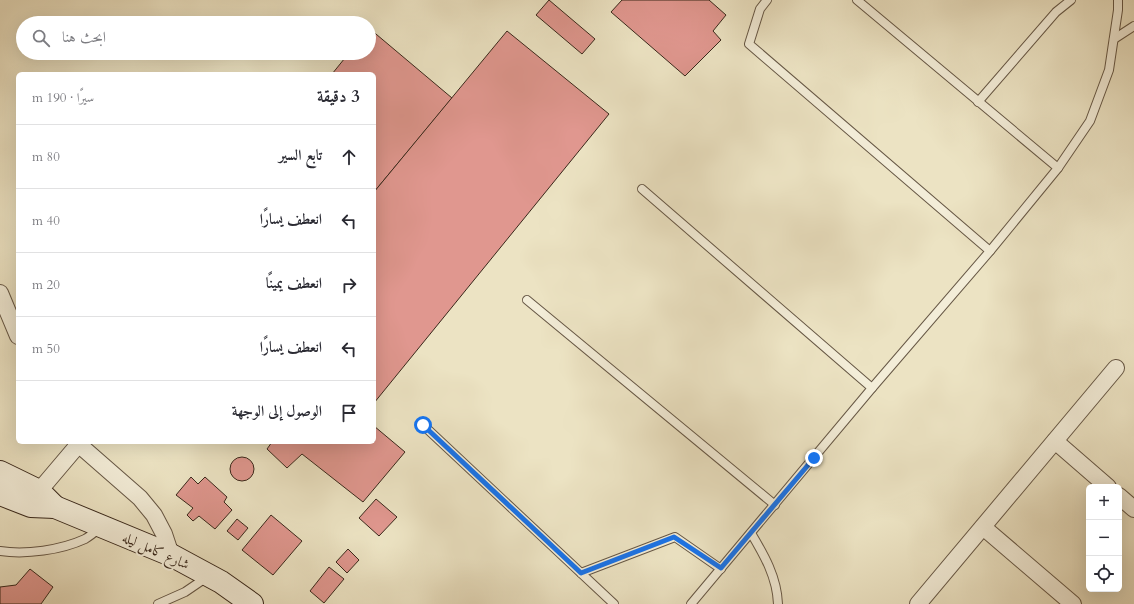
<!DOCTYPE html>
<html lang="ar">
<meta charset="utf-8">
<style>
:root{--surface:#fff;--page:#f2f2f3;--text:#2b2b33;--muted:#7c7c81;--line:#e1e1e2}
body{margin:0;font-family:Cardo,Amiri,serif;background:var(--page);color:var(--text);direction:rtl}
.controls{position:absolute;right:12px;bottom:12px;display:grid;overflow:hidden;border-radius:6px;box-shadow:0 4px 16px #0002}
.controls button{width:36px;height:36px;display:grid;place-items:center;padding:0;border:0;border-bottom:1px solid var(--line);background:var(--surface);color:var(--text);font:20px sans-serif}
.stop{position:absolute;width:12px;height:12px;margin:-9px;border:3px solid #1a73e8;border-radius:50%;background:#fff}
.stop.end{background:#1a73e8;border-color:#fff;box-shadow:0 1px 4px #0008}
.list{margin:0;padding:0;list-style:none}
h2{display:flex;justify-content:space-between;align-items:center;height:52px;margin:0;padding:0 16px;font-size:17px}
h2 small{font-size:13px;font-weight:400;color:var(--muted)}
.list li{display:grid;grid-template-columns:26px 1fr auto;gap:12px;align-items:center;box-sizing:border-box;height:64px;padding:0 16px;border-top:1px solid var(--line)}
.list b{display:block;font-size:15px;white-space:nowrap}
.list em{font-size:13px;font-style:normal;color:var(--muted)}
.icon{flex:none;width:22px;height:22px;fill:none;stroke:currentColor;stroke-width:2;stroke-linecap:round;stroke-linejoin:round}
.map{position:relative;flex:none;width:1134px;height:604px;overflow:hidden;direction:ltr}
.search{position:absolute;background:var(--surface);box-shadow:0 4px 16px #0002;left:16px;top:16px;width:360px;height:44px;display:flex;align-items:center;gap:10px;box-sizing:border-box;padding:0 14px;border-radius:22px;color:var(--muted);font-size:15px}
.panel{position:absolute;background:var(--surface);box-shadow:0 4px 16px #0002;left:16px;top:72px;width:360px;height:372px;border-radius:6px;direction:rtl}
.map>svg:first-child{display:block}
.building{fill:#e0978f;stroke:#39281b}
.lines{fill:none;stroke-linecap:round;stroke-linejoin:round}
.lane-casing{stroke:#665745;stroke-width:10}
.street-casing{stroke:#665745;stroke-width:18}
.secondary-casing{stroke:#39281b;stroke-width:24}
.lane{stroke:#f3edd8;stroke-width:8}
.street{stroke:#f3edd8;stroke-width:16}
.secondary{stroke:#f3edd8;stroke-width:22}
.route{stroke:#1a73e8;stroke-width:5}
.labels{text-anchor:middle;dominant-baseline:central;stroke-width:4;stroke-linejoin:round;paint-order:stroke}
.street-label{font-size:14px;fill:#39281b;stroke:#f3edd8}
</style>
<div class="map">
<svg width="1134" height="604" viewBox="0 0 1134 604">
<rect width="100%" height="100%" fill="#ece3c3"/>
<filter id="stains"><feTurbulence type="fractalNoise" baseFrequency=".005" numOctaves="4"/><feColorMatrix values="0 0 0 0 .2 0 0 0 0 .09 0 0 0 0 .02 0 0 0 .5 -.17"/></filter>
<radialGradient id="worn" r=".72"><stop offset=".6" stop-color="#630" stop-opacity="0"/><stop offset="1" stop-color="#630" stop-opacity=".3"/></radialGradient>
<!-- building -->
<g class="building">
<path d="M549,0L595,39L582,54L536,15Z"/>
<path d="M622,0H709L726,15L713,31L721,40L685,76L611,12Z"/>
<path d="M369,29H370L452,98L374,192V74H332L349,53H369Z"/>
<path d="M507,31L609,114L374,403V192Z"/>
<path d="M374,426L405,452L363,502L302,454L287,468L267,449L272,442H374Z"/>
<circle cx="242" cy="469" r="12"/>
<path d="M191,477L198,484L205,477L227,497L224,502L232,510L215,529L199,516L193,521L187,515L193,508L176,495Z"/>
<path d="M376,499L397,517L379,536L359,518Z"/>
<path d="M271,515L302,541L273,575L242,550Z"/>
<path d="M237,519L248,528L238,540L227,531Z"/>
<path d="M348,549L359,560L347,573L336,562Z"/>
<path d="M329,567L344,579L324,603L310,591Z"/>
<path d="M30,569L53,587L41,604H0V587L16,585Z"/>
</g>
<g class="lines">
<!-- lane casing -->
<g class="lane-casing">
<g id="lane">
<path d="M767,0L760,9L749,44L990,251"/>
<path d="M857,0L1058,168"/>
<path d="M1114,39L1134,26"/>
<path d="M978,102L1056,12L1071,0"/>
<path d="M642,189L872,388"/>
<path d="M527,300L775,505"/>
<path d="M423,425L614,604"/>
<path d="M751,533C764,555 777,577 778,604"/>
<path d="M0,551C26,555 61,550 85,539C90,536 95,532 100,528"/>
<path d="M581,573L675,537L721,569"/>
<path d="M158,604L185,592L207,577"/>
<path d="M691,604L872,388L990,251L1058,168L1090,121L1109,70L1118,10V0"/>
</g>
</g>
<!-- street casing -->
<g class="street-casing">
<g id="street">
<path d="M0,293L18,336"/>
<path d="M1055,441L1108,487"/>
<path d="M76,442L140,498L154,515L164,534L171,555"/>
<path d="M1119,496L1134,509"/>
<path d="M34,499L39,491L78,445"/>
<path d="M983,527L1073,604"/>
<path d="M918,604L1116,368"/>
</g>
</g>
<!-- secondary casing -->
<g class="secondary-casing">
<g id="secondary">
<path d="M0,472L39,491L55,507"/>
<path d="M0,494L31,506L55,507L171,555L221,582L252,604"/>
</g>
</g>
<!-- lane -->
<use href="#lane" class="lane"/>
<!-- street -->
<use href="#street" class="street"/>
<!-- secondary -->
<use href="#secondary" class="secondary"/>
</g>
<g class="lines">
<!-- route -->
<path class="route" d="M423,425L581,573L674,537L721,568L814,458"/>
</g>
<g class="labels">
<!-- street labels -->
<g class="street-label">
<text transform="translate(156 551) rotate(24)">شارع كامل ليله</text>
</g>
</g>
<rect width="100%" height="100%" filter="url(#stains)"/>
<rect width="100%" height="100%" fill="url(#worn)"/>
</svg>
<div class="controls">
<button>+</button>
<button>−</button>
<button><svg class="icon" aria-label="locate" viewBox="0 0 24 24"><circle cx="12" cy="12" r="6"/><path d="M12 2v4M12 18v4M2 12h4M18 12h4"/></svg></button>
</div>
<div class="stop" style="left:423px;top:425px"></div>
<div class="stop end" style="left:814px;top:458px"></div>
<div class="search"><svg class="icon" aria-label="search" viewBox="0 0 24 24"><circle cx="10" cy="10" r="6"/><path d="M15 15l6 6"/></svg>ابحث هنا</div>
<section class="panel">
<h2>3 دقيقة<small>سيرًا · 190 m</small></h2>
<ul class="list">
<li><svg class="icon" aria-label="ahead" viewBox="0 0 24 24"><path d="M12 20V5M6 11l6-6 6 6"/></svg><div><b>تابع السير</b></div><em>80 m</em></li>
<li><svg class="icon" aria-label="left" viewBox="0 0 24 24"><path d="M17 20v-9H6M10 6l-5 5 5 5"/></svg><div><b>انعطف يسارًا</b></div><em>40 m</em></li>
<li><svg class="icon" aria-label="right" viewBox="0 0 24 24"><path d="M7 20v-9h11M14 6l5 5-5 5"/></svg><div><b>انعطف يمينًا</b></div><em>20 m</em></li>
<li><svg class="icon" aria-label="left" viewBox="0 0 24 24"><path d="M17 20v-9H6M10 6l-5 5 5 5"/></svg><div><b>انعطف يسارًا</b></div><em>50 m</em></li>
<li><svg class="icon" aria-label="arrive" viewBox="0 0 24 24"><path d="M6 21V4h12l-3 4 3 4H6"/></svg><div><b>الوصول إلى الوجهة</b></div></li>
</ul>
</section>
</div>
